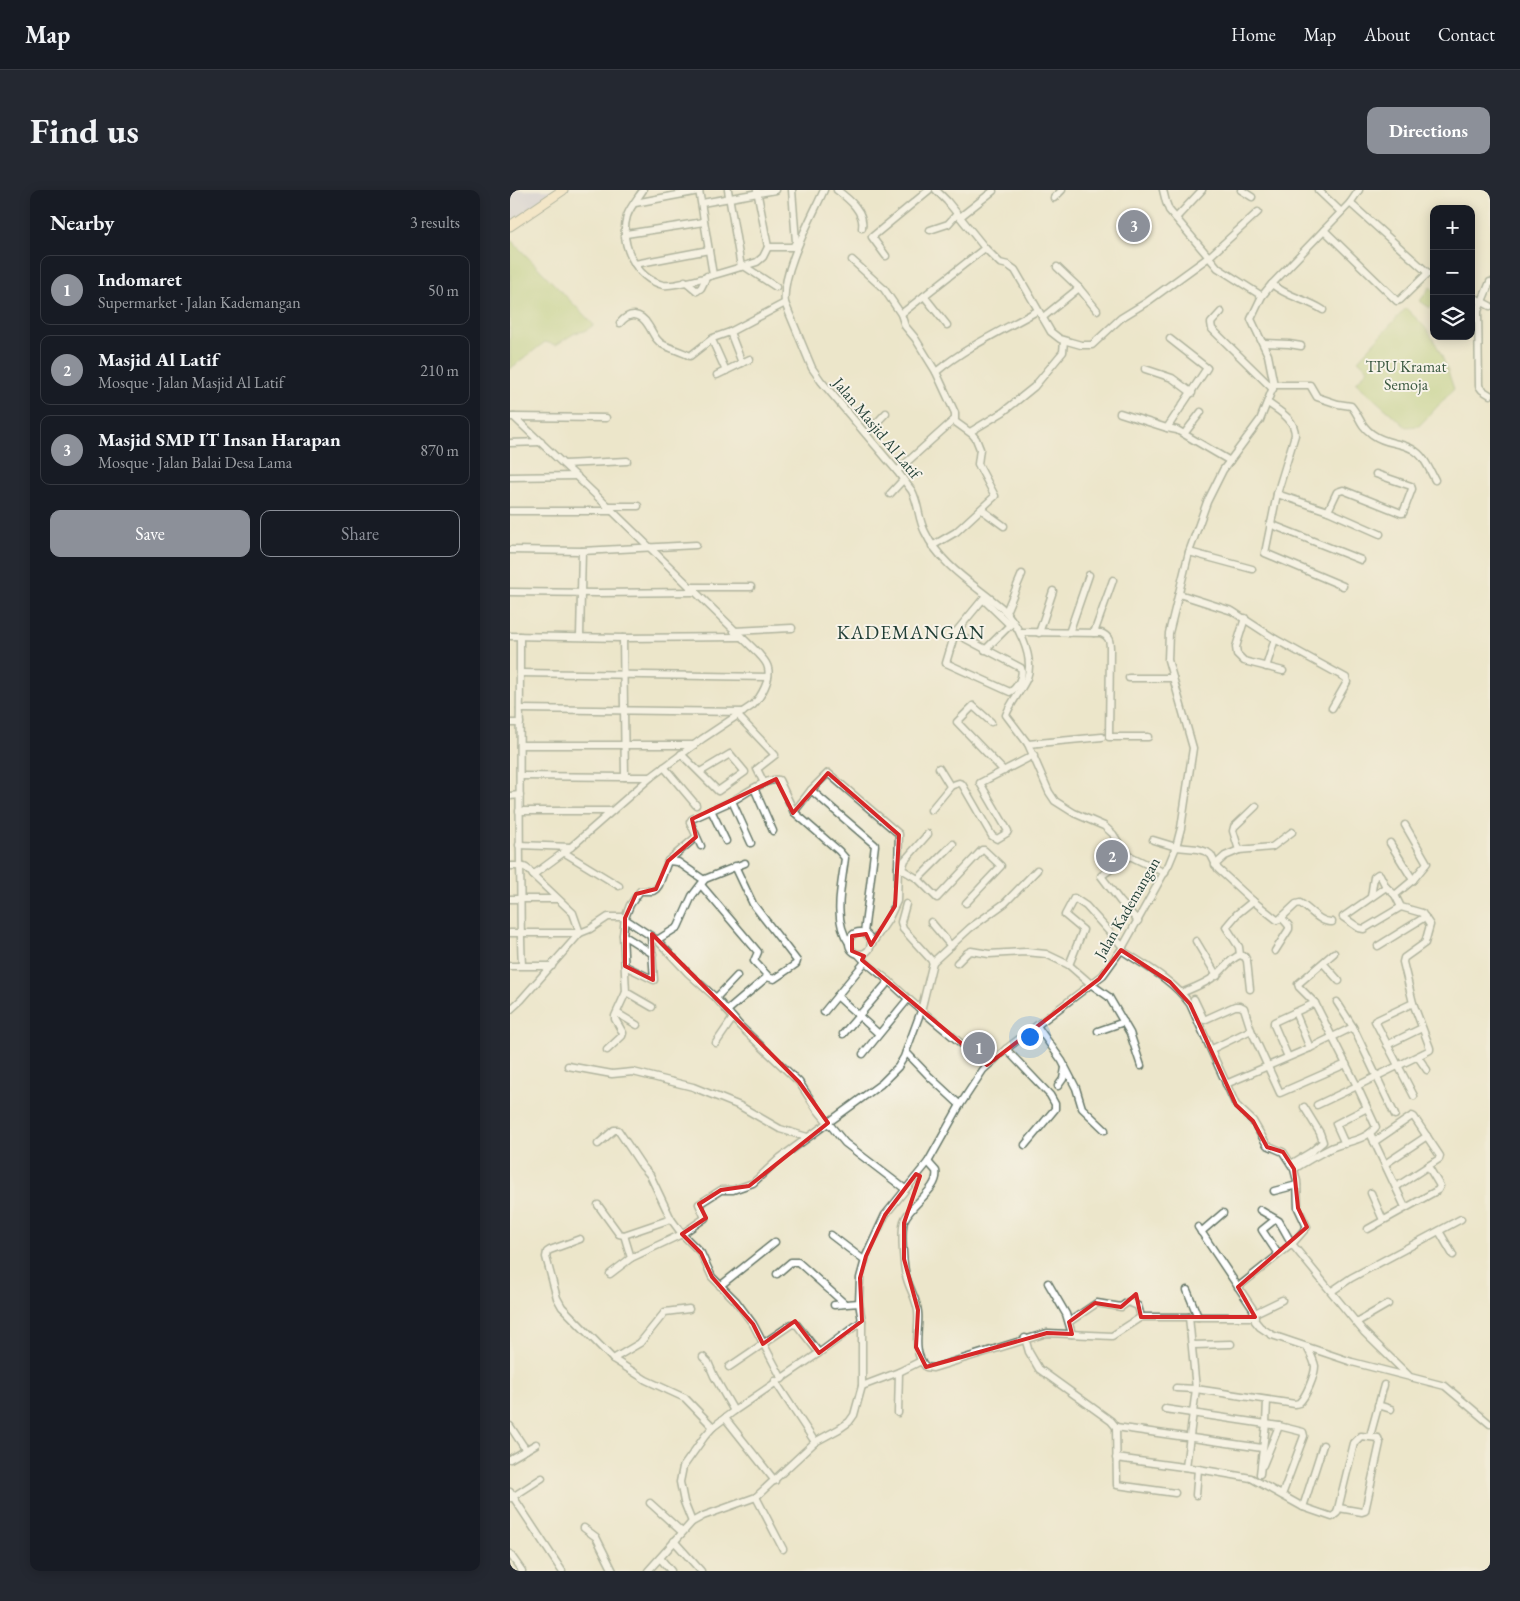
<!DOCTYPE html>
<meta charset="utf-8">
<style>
:root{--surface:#171b24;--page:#242831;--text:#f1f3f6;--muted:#9ea1a6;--line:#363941;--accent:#8c9099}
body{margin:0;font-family:"EB Garamond",serif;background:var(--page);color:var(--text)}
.controls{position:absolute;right:15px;top:15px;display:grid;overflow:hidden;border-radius:10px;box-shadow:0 2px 12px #0003}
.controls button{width:45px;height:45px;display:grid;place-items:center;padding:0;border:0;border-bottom:1px solid var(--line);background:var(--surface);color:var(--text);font:25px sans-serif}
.you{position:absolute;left:519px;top:846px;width:18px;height:18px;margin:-12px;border:4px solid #fff;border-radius:50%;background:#1a73e8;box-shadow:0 0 0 8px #1a73e833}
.badge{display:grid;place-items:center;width:32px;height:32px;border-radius:50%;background:var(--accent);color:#fff;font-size:16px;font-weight:700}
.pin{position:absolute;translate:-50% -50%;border:2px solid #fff;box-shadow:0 1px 5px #0006}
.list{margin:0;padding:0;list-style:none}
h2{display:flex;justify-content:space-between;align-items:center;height:65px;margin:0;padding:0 20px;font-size:21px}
h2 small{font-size:16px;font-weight:400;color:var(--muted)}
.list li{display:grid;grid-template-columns:32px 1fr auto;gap:15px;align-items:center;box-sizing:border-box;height:70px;margin:0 10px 10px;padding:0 10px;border:1px solid var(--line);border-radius:10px}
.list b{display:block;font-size:19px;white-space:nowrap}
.list p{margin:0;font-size:16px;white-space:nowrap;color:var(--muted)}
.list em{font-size:16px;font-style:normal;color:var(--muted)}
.actions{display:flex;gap:10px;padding:15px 20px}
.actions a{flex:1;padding:11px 0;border:1px solid var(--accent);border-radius:10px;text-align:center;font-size:18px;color:var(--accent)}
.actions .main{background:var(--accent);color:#fff}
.icon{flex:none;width:28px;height:28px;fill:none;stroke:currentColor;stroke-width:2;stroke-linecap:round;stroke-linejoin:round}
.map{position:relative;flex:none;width:980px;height:1381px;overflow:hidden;border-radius:10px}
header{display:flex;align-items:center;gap:30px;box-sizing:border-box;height:70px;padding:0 25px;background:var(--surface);border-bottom:1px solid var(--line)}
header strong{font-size:24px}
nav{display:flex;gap:28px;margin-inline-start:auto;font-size:18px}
.intro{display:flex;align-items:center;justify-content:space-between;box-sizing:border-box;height:120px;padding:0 30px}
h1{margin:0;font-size:35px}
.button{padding:12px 22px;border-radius:10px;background:var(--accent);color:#fff;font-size:18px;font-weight:700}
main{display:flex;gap:30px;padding:0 30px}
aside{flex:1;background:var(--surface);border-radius:10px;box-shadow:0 2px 12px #0003}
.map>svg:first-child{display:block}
.industrial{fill:#c3c1db}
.green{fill:#adc970;stroke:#668352}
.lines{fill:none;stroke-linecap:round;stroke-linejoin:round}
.street-casing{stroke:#677869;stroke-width:9}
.secondary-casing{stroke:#677869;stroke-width:11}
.street{stroke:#fff;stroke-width:6}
.secondary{stroke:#fbe6c4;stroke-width:9}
.marked{fill:none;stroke:#d62828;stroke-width:4;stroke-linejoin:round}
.labels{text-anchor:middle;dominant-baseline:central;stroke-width:4;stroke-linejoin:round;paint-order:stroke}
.park-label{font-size:16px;fill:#3b5940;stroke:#f7f3e8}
.street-label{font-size:16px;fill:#1f3d34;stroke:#f7f3e8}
.quarter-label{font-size:19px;letter-spacing:1px;fill:#1f3d34;stroke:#f7f3e8}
</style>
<header>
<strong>Map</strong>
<nav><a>Home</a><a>Map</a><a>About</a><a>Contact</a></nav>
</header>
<div class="intro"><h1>Find us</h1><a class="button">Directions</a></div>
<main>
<aside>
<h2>Nearby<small>3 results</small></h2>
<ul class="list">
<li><span class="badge">1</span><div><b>Indomaret</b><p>Supermarket · Jalan Kademangan</p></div><em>50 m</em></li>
<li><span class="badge">2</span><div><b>Masjid Al Latif</b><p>Mosque · Jalan Masjid Al Latif</p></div><em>210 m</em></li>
<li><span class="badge">3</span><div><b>Masjid SMP IT Insan Harapan</b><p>Mosque · Jalan Balai Desa Lama</p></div><em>870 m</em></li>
</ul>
<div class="actions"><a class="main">Save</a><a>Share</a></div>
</aside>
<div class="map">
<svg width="980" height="1381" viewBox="0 0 980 1381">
<rect width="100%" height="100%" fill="#f7f3e8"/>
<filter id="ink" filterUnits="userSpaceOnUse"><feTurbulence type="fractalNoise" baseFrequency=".02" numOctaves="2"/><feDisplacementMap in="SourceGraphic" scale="10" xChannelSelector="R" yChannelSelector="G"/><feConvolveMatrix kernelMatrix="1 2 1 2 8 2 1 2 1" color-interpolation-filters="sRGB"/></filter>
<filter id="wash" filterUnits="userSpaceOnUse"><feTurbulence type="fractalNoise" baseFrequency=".0096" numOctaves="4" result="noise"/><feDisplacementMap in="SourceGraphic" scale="20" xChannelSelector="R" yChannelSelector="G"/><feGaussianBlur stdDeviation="1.12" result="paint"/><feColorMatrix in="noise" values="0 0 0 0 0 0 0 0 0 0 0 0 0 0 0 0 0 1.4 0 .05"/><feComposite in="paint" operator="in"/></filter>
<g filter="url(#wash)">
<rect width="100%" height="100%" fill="#ece6cb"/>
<!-- industrial -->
<path class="industrial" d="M0,0H49L0,35Z"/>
<!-- green -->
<g class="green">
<path d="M2,51L84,135L75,141L65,143L46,155L35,152L0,179V52Z"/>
<path d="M920,97L924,100V112L920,118L910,111Z"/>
<path d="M896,118C901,124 908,129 913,135C928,152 937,178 944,199L909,236L896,237L846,193L858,179L848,170Z"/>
</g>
</g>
<g filter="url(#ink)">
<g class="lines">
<!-- street casing -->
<g class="street-casing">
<g id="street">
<path d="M133,0C128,8 120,17 117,26C109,53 125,88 153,95C166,98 231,77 247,72L253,67L258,57H283L286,52L282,0"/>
<path d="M189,0L203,85"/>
<path d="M218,0L231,77"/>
<path d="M247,0L258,57"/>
<path d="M314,0C301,29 271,82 275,113L302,178L311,191L387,281L402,301C409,314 408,329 415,342C431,376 464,394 492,418C507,433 525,466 517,488C511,501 501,512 496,525L518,554L539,602L545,611L564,623L594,636L603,644L612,658L620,666L655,683"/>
<path d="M327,0C339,9 355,22 352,38"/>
<path d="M426,0L437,11L475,58L490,73L498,75L505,80L541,142L550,149L571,155H582L611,128L637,112L699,67L748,22"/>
<path d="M653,0L656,12L659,20L708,78L752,106"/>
<path d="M731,0L742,7"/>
<path d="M808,0L831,22"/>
<path d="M544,8L552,0"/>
<path d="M125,13L189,1"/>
<path d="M192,13L266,0"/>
<path d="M840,13L918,83L924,85"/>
<path d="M450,27L483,1"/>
<path d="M666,28L692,0"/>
<path d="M420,40L438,34L447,24"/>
<path d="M814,40L887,111L890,110L918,83"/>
<path d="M116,44L194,32"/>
<path d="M376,66L362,47L419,0"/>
<path d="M342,70L374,99L391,124L395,136L405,148L426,182"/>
<path d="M125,74L199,60"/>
<path d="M234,76L266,97"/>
<path d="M175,91L187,101L191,98L197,86"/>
<path d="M980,92L968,121L969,196L972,200L980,205"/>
<path d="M762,94C777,107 796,109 813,120"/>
<path d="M569,98L587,120"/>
<path d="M414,106L437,135"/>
<path d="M961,106L980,116"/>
<path d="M711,122L701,133L702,139L763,199"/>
<path d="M391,124L475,58"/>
<path d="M532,128L569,98L547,77"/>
<path d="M110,133C119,122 130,122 138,135C143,142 144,149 152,154C161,159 171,161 180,166L203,148L220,142L275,113"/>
<path d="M220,142L232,173"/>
<path d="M203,152L216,181"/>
<path d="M754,153L779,154L791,156"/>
<path d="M635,179L662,188L682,203"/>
<path d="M207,185L240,169"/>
<path d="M764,195H800L807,207L828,214L841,216C850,226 849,235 862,244C877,255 888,251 902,259C914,265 919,279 925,290"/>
<path d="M758,213C769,221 785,229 785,245L767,304L755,363L833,396"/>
<path d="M610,223L657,238L667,240L720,271"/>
<path d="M0,227H4L89,308L249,464C252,468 257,472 258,478C261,489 251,507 243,515L192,549L141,587H115L113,448"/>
<path d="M4,227L96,228"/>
<path d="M657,238L697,178L660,149"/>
<path d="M460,242L493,222L524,197L553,162L554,151"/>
<path d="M356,244L376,223"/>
<path d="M674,244L691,222"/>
<path d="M0,253L31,252"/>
<path d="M54,274L117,271"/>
<path d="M387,281L445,229V223L426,182C456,157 493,140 527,121"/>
<path d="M0,287L67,286"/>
<path d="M380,304L393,290"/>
<path d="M767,304L818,321L870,344"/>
<path d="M97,316H128"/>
<path d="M472,320L494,336"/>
<path d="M0,321H102"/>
<path d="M818,321L827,302L833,300L891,323H893L902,299L901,296L866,284"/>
<path d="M760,334L851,370"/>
<path d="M422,356L446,342L485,306L468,274L470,259L466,249L462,244L444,231"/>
<path d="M0,360L72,361L186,355"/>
<path d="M679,362L742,379"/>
<path d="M180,397H241"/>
<path d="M0,402L88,403L185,402"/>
<path d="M669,404L722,421L765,449L836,488L837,492L822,518"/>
<path d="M496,422L512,384"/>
<path d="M735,428L726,457L727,464L734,471L773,481"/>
<path d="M224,441L282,438"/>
<path d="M510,442L591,443C599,446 600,451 600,459L599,547H638"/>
<path d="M445,443L511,478C514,486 507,498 500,502L436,473L445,443L473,409L500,435"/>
<path d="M529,443L543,401"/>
<path d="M559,443L579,385"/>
<path d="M584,443L603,390"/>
<path d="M0,446L113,448L230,447"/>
<path d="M10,446C10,522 9,599 10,676C11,709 10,742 12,775"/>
<path d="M70,446L72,361"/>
<path d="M475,460L503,432"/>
<path d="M756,477L765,449"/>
<path d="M10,483L258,487"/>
<path d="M619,488H663"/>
<path d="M10,519L233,522"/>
<path d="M231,529L265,565L247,579L254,593"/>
<path d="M481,532L463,516L447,532L494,581"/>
<path d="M0,533H10"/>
<path d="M518,554L592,547"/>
<path d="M10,555H184"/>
<path d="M171,564L208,601L235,582L220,564L190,582"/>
<path d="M154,577L186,615"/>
<path d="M429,578L440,596L449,593L452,594L482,646L487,649L497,643L498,641L470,593L524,565"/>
<path d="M10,586L115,587"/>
<path d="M244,598L263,641"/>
<path d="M301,600L365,655L354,743"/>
<path d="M0,606L10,605"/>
<path d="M222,611L241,653"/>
<path d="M201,620L216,651"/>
<path d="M421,620L440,597"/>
<path d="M9,621H102"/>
<path d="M284,622L301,600L318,583L389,644L387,711L378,730L361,755"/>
<path d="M643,650L666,657L688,659L697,662L701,665L708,679L743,711L767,730L770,729L786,714L790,713C800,719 810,733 822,732"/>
<path d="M880,653L903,690"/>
<path d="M9,655L61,657"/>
<path d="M191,656L180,632L182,629C195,623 209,617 222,611C234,605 255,588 269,590L284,622L329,661L335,668C332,694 322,729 339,753"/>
<path d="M729,660L762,657L782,642"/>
<path d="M55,663L109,696"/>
<path d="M620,666L591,686L610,711L628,731"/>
<path d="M158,671L168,672L194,690"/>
<path d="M705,675L715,666L729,660L723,641L724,637L746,616"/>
<path d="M0,676C12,676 16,675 23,685L63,723L70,743L11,810L0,820"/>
<path d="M225,676L243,714L287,771L286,774L264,789L257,787"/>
<path d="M388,677L408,689L427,708L472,660H474L491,676L456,713"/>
<path d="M392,679L395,670L418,644"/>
<path d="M23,685L61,657L141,587"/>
<path d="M408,689L443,654"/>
<path d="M191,695L248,762L244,771L257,785V787L217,821"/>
<path d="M876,697L833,727L849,738L854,739L891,717"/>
<path d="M861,707L864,687L868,684L870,685L876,697L885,705"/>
<path d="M0,709H47"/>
<path d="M396,714L391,732L393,739L423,772"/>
<path d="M421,732L441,756"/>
<circle cx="350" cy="753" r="11"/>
<path d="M0,743H70L80,739L98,727H112L147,750L178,783L206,808L230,836L289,892L306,918L335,953L395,999"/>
<path d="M113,745L143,764"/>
<path d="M147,750L168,737L182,706L195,689L235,673"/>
<path d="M686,751L707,786"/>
<path d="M868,756L915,727"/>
<path d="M611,760C636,776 663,790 680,814L726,915L743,931L757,955L773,962L784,979L787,991L788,1018L797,1037L782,1054L728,1097"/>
<path d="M765,761L779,739V736L772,728"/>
<path d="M349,765C358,776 370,783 381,793C412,822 444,848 478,875"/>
<path d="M730,765L729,757L716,737L727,724L743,711"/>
<path d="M447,773L457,763L461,761L479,764L516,762L536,764L559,775L582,795L599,807L620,843L631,876"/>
<path d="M813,773L829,791"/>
<path d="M559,775L573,740L555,725L564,708L576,716L613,757"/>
<path d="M0,776H42"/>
<path d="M115,776L144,790L141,746"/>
<path d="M116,802L142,817"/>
<path d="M671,803C683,798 695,794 705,786C714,780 719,769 730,765L735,767L737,771L740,799"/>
<path d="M327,806L369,844"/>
<path d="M206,808L227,786"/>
<path d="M684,809L694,830L725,816H730L734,818L741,840L770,903L836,874"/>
<path d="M827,812L843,837"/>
<path d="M805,813L789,797L788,794L824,763"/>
<path d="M903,813L865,831L904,906"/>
<path d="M314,822L355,772"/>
<path d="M785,822L800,858"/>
<path d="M107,823L127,835"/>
<path d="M527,836L552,871L566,898L572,918L595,940"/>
<path d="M588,841L614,832"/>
<path d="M333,844L379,791"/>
<path d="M206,853L223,828"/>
<path d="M877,855L912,838"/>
<path d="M704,858L741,840"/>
<path d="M496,859L540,905L545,914V919L515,955"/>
<path d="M97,860L112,846L113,843L105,829V826L116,802L113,745L115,728L120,715L130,701H143L146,699L149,695L158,671L186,647"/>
<path d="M396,862L420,887L450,915"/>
<path d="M353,864L398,809"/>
<path d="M778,867L764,835V832L805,813L847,896L920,860V858L903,813L893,772L894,768L915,753L920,735L912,723L891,717L885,705L903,690L917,673L895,635"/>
<path d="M908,867L917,880"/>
<path d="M58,876L102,884L123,882L183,897L230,916L270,939L297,947"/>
<path d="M716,894L800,858L843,837L885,925"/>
<path d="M548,896L553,889L555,878"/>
<path d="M860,943L895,1017"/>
<path d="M864,952L902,926L904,927L930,966L929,969L886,997"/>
<path d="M88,954L104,940H108L132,976L140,985L161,1029L172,1044L191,1063L202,1087L226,1111L243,1134L272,1189"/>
<path d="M835,954L826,934L857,918"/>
<path d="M418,972L426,981C430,999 399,1015 394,1031C391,1042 393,1078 397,1089C400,1100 407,1110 408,1122C410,1141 401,1161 416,1177L423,1178L537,1143L602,1146L631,1127H745"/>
<path d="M781,974L801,962L813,952L810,943L794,917"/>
<path d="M875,974L917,946"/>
<path d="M784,979C795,972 807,965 819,959C834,951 854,952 866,937L847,896L807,915"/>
<path d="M764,1001L787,995"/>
<path d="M861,1003L873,1030"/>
<path d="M88,1015L109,1044L114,1045L161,1029"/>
<path d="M750,1020L769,1031L782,1054L854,1142L898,1185"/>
<path d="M762,1032L752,1040L768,1064"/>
<path d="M688,1037L743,1119L745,1131L750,1137L762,1145L842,1172L935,1196L980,1234"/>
<path d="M858,1039L928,1000L930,996L918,976"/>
<path d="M929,1041L943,1065"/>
<path d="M691,1042L713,1023"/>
<path d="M321,1045L355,1071"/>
<path d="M70,1049L40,1060L37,1062L36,1067L47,1108L52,1117L103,1169L136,1190L175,1208L203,1237"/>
<path d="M121,1068L172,1044L195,1028L189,1014L211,1000H223L243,993L270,968L371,894L388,877L394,867L411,821L423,772L460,738L495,713L527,680"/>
<path d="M100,1084L121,1068L114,1045"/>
<path d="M267,1084L281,1072H288L334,1113"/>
<path d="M538,1093L556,1124L562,1144"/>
<path d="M210,1096L265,1052"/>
<path d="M677,1100L688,1127"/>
<path d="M822,1101L841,1088L951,1029"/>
<path d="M324,1115L349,1113"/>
<path d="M745,1123L772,1110"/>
<path d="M559,1132L587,1113L611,1117L618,1112L628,1116L631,1127"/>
<path d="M847,1132L878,1114"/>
<path d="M515,1148L519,1162L529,1179L601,1231L606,1237L607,1295L665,1303"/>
<path d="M683,1155L721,1154"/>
<path d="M193,1167L198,1172L204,1186L224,1221"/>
<path d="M103,1169L130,1153L155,1122L179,1119"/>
<path d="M219,1177L282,1134L287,1135L309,1163"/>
<path d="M389,1182L411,1171"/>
<path d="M265,1191L305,1252"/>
<path d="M352,1196L389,1182L388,1223"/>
<path d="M666,1198L686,1199L785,1214L789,1213C796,1207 805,1185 805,1176C804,1170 800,1163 797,1157"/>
<path d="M868,1215L881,1219"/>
<path d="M655,1219L769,1236L793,1242L794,1246L772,1305"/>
<path d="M215,1228L265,1291"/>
<path d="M0,1236L16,1260"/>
<path d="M606,1237L752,1258"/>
<path d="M860,1246L874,1195"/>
<path d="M606,1268L688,1279L741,1288L793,1317L822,1327L827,1323L844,1253L851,1246L868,1248L870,1253L855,1321L852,1322L829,1318"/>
<path d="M0,1269L26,1254"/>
<path d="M753,1275L769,1236"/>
<path d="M676,1277L686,1199L679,1127"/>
<path d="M750,1284L756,1234L757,1210"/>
<path d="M0,1302L52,1381"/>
<path d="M686,1305L688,1279"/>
<path d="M246,1307L273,1359"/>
<path d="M1,1308L32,1288"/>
<path d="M140,1313L172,1342"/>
<path d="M793,1317L813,1255"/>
<path d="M182,1332L174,1312L170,1292L173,1277L195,1246L203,1237L224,1221L309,1163L352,1131"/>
<path d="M74,1338L86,1347L103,1381"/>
<path d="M164,1351L191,1381"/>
<path d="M0,1364L12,1381"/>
<path d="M150,1368L161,1381"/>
<path d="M138,1381L182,1332L193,1326L246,1307L305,1252L329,1239L339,1232L344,1225L352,1196V1131L349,1113L350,1088L356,1066L375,1025L418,972L450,915L473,880L496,859L593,785L611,760L659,674L666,657L671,638L683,558L658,470L659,443L679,362L697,312L713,280L750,230L764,195L758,165L741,129L752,106L762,94L840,13L849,0"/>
</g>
</g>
<!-- secondary casing -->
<g class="secondary-casing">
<path id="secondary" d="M0,36L53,0"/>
</g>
<!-- street -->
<use href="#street" class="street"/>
<!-- secondary -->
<use href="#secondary" class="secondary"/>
</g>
</g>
<!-- marked area -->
<path d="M0 0H980V1381H0ZM318,583L389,645L385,716L361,755L356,744L342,746V761L354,766L352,770L477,875L589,789L611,760L660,792L680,814L726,915L743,931L757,957L773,962L784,979L788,1018L797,1037L728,1097L745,1127H631L626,1104L611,1117L585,1113L559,1132L562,1144L537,1143L416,1177L406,1157L408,1120L394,1069V1033L410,986L406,984L375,1025L356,1066L350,1088L352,1131L309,1163L285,1131L253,1154L243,1134L202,1087L191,1063L172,1044L196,1028L189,1014L211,1000L239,996L318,933L289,892L142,744L143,790L115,776V728L126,704L146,699L158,671L186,647L182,629L266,589L283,623Z" fill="#ece6cb" fill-opacity=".55" fill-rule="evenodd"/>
<path class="marked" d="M318,583L389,645L385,716L361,755L356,744L342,746V761L354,766L352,770L477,875L589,789L611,760L660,792L680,814L726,915L743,931L757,957L773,962L784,979L788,1018L797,1037L728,1097L745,1127H631L626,1104L611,1117L585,1113L559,1132L562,1144L537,1143L416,1177L406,1157L408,1120L394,1069V1033L410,986L406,984L375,1025L356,1066L350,1088L352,1131L309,1163L285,1131L253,1154L243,1134L202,1087L191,1063L172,1044L196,1028L189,1014L211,1000L239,996L318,933L289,892L142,744L143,790L115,776V728L126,704L146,699L158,671L186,647L182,629L266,589L283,623Z"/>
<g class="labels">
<!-- park labels -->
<g class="park-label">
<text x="896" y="176">TPU Kramat<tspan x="896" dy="18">Semoja</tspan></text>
</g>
<!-- street labels -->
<g class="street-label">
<text transform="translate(367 238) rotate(50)">Jalan Masjid Al Latif</text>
<text transform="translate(617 718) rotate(-60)">Jalan Kademangan</text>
</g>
<!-- quarter labels -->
<g class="quarter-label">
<text x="401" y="442">KADEMANGAN</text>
</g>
</g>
</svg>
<div class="controls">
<button>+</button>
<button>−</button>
<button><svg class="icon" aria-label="layers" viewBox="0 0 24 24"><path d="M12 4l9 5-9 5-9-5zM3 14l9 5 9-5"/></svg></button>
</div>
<div class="you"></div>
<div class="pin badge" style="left:469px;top:858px">1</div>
<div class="pin badge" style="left:602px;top:666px">2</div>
<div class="pin badge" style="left:624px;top:36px">3</div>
</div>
</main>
